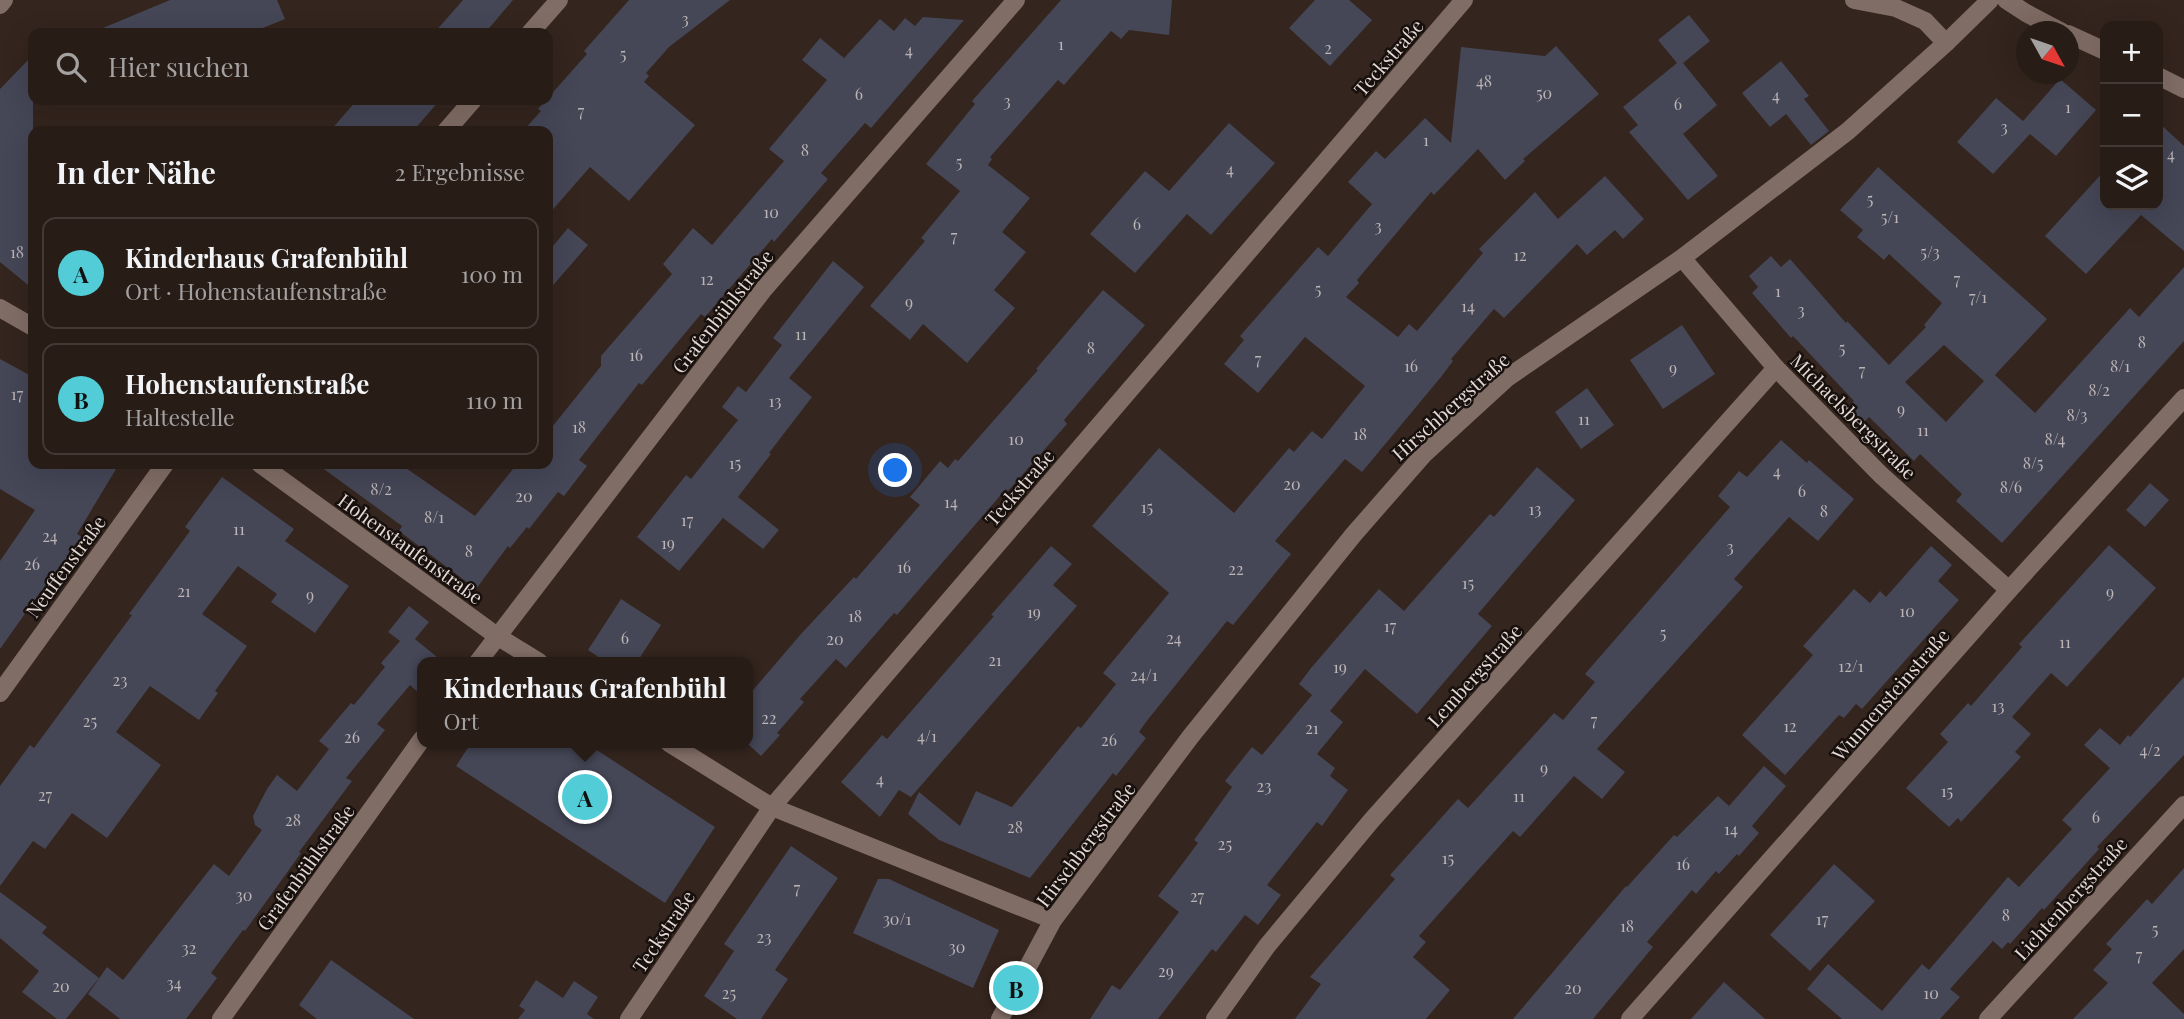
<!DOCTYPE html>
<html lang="de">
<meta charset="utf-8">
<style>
:root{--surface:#271c16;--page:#2f251f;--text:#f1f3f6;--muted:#a4a1a1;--line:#433a35;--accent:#52ccd6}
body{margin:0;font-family:"Playfair Display",serif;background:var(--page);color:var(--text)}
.controls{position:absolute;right:21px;top:21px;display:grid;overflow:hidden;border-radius:14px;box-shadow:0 7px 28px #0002}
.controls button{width:63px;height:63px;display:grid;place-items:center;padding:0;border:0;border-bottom:2px solid var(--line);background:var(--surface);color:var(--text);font:35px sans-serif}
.compass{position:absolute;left:2016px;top:21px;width:63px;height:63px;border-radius:50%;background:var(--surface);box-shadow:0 7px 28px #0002;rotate:130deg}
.you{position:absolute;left:896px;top:471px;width:24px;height:24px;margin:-18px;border:5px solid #fff;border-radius:50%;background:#1a73e8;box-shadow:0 0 0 10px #1a73e833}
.badge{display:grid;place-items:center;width:46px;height:46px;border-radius:50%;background:var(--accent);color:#111;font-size:23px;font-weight:700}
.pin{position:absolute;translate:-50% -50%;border:4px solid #fff;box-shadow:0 2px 7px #0006}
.popup{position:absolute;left:417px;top:657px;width:336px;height:91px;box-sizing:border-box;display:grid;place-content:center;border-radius:14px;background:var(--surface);filter:drop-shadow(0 2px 5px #0005);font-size:23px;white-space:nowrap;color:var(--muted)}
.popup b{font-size:26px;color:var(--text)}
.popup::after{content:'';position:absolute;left:50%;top:100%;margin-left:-14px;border:14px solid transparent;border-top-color:var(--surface)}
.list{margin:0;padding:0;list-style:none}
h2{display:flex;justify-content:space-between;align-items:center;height:91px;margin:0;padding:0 28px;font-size:30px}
h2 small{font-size:23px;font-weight:400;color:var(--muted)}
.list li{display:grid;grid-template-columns:46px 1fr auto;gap:21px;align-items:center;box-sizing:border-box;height:112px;margin:0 14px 14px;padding:0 14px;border:2px solid var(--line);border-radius:14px}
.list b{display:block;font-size:26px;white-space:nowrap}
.list p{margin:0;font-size:23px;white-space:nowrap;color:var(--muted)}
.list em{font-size:23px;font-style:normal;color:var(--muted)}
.icon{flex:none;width:38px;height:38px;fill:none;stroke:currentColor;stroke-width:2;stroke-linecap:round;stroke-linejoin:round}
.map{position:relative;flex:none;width:2184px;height:1019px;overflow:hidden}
.search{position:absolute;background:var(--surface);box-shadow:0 7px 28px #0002;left:28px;top:28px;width:525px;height:77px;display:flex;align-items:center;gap:18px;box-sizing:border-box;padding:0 24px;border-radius:14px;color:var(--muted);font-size:26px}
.panel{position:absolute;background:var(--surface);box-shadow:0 7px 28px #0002;left:28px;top:126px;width:525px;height:343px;border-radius:14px}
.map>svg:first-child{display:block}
.building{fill:#454656;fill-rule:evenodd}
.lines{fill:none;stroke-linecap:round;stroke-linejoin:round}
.minor{stroke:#806d65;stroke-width:18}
.labels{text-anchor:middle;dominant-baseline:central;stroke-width:5;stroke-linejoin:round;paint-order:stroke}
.number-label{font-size:16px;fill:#bcb4b5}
.street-label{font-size:19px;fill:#e4d9d5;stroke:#17100d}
</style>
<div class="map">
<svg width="2184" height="1019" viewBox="0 0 2184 1019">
<rect width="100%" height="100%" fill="#34251e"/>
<!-- building -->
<g class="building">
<path d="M170,0H277L285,19L250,33H91Z"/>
<path d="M463,0H513L485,33H434Z"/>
<path d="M629,0H730L669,47L646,73L649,76L644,82L695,125L629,201L590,167L548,215V131H523L541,111L538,109L587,54L584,51Z"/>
<path d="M1061,0H1172L1169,35L1129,30L1121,39L1111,31L1064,85L1058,80L990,157L992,159L988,165L1030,198L1002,232L1026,252L994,290L1015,308L967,363L923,324L910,340L870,306L925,241L921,238L960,191L926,164L975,104L972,101Z"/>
<path d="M1315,0H1349L1372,20L1330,66L1289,28Z"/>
<path d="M1689,15L1710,41L1683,63L1717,105L1683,134L1718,176L1688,200L1629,132L1638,125L1623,107L1677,63L1658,40Z"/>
<path d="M923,17L964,20L871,128L865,123L821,173L828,179L774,242L772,239L705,317L701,314L642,385L639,383L579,460L587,466L564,496L558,492L529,529L527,527L510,548L508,546L476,589L399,531L402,526L317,464H400L475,516L517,464H548V432L601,366V356L672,274L663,264L693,228L712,245L784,161L769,149L827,80L802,60L820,38L844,58L880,19L894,31L905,18L915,26Z"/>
<path d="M1556,46L1599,94L1523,159L1525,161L1505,180L1478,149L1434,195L1431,192L1357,280L1359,283L1346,297L1398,337L1409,324L1417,331L1483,253L1479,249L1535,192L1558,219L1605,176L1644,219L1623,239L1615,230L1587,255L1577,244L1504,318L1494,309L1451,359L1453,361L1441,377L1362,472L1345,459L1275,541L1291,554L1233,625L1227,621L1146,722L1139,732L1146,738L1116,776L1113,773L1030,878L939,840L908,814L919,792L960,826L976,791L1012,807L1078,726L1081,728L1116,684L1103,673L1169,593L1092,526L1159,448L1234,513L1289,448L1294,452L1312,431L1322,439L1365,386L1305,337L1258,393L1224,364L1244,340L1240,336L1318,247L1328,256L1372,204L1348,182L1376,151L1385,159L1425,118L1451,143L1461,47L1545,56Z"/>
<path d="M33,55V289L0,262V89Z"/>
<path d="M1781,61L1809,96L1804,99L1829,131L1811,145L1786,114L1770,127L1742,93Z"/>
<path d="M2060,79L2096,110L2056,156L2030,134L1993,174L1957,142L1996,98L2023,121Z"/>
<path d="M357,100H440L413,131H330Z"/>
<path d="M2158,122L2184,146V251L2141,215L2086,274L2045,236L2105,170V205H2158Z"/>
<path d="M1229,123L1275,163L1211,235L1187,214L1135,273L1090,234L1145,171L1169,191Z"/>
<path d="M1878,167L2047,319L1995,375L2035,413L2130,308L2139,317L2184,267V341L2002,543L1956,501L1962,494L1920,454L1914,461L1869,417L1859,427L1843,411L1854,401L1793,336L1791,338L1752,293L1758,287L1749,276L1771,256L1781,267L1790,259L1846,323L1847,321L1889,365L1926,327L1924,325L1942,303L1889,254L1884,260L1857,237L1863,230L1840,210ZM1944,345L1984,381L1946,422L1905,382Z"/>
<path d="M568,228L588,245L548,291V252Z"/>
<path d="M833,261L864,287L789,378L812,397L769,453L771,454L738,497L779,530L763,549L723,518L679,571L637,537L686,475L691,479L738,420L722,407L738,386L746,392L782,345L773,338Z"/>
<path d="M1103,290L1145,325L1064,420L1067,424L1008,491L1006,489L897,615L894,613L846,668L836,659L800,699L804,702L777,733L780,735L761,756L748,744V696L801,634L854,577L856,579L920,505L910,497L940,461L948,468L955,459L958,461L1038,370L1036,369Z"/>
<path d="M1682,325L1715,374L1663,409L1630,360Z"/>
<path d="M0,359L33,377V464H119L77,534L82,537L44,592L41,591L0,649V561L35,510L0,489Z"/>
<path d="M1587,388L1614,425L1581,449L1555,412Z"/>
<path d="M1781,440L1807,463L1809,460L1854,499L1818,541L1789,517L1734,579L1743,587L1597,749L1625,772L1602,799L1574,776L1520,837L1513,831L1419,936L1426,942L1413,957L1450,990L1426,1019H1295L1321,984L1310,977L1395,879L1390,875L1458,799L1468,808L1554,713L1563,720L1595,682L1585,674L1730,507L1718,496L1739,471L1747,477Z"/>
<path d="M1537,467L1575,500L1478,614L1492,626L1417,714L1365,669L1330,711L1343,722L1317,754L1335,768L1330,776L1348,790L1322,826L1317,822L1267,885L1281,895L1258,925L1245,915L1216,952L1212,949L1158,1019H1090L1112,985L1120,990L1179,912L1158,896L1198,843L1194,840L1232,787L1225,781L1252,747L1262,755L1312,695L1299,684L1311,668L1379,589L1404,611L1490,514L1494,517Z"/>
<path d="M222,477L294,529L285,541L349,586L315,633L271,602L277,594L238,566L202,614L247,646L215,691L218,693L199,720L150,686L116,732L161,765L107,838L72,813L45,849L33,841L0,886V786L30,745L34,748L132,615L129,614L190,531L185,527Z"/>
<path d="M2150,483L2169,500L2145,527L2126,510Z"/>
<path d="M2109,545L2156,588L2067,687L2051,673L2012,717L2031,734L2015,752L2021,757L1961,822L1958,818L1949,827L1906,788L1948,742L1940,734L1968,703L1971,706L2022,647L2019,644Z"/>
<path d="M1051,546L1072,564L1053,585L1077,606L911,797L899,790L880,817L841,782L882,735L887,739L994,616L991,615Z"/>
<path d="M1931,546L1952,565L1938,581L1959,600L1862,709L1856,704L1844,718L1839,715L1785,775L1742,735L1813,655L1803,646L1854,589L1870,603L1880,591L1886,597Z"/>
<path d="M621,599L661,625L637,662H606L588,650Z"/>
<path d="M409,606L429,622L415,639L443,662H422V696L410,685L377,724L385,730L346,778L352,781L299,852L301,853L245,931L243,930L211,973L217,978L186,1019H120L88,994L107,967L123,980L214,864L229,876L262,830L255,825L253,816L267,789L277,775L297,791L329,749L319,741L351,703L354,705L385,667L381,663L400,641L388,632Z"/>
<path d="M2184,677V755L2097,847L2099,849L2044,910L2042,908L2010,944L2008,942L2002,949L1993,941L1950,989L1960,997L1940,1019H1842L1807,989L1828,964L1882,1011L1922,964L1929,970L2008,877L2019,887L2072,829L2062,820L2110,768L2084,745L2100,728L2120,745L2128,735L2130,737Z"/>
<path d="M471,743H586L715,827L665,903L456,766Z"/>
<path d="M1764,766L1786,786L1752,826L1759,833L1739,856L1737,854L1719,874L1716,871L1696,894L1692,890L1647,942L1653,947L1593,1019H1513L1626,886L1627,887L1674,835L1677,837L1718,796L1729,806Z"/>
<path d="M791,846L838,878L775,970L788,979L761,1019H737L704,996L734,951L724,944Z"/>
<path d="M1834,864L1875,901L1810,971L1770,935Z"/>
<path d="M2184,868V949L2152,983L2184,1014V1019H2073L2108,983L2093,970L2112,949L2106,944L2147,899L2152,904Z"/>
<path d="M878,879H889L999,930L973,988L853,933Z"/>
<path d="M0,892L47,927L42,933L99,978L66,1019H57L22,992L39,971L0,938Z"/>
<path d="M331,960L414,1019H317L299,1005Z"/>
<path d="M536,980L563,998L574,981L598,997L587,1014L594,1019H518L525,1010L519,1006Z"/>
<path d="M1724,982L1765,1019H1691Z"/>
</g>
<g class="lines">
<!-- minor -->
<g class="minor">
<path d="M1854,0L1896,8L1925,21L1946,43"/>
<path d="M2006,0L2026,13L2062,32"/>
<path d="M0,5L4,0"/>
<path d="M530,33L559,0"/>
<path d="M2068,34L2105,51"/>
<path d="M2158,76L2184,89"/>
<path d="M446,131L473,100"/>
<path d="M1682,258L1776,368L1881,475L2009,590"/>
<path d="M0,308L33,327"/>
<path d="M260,464L497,636L539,662"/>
<path d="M478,662L764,289L1016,0"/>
<path d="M0,693L165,464"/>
<path d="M669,743L772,807L1053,920"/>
<path d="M221,1019L422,739"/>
<path d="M629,1019L772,807L1464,0"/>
<path d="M1000,1019L1053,920L1191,736L1354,534L1424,454L1507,378L1682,258L1848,131L1946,43L1990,0"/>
<path d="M1215,1019L1267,946L1371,821L1776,368"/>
<path d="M1630,1019L2009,590L2184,398"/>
<path d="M1988,1019L2184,805"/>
</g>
</g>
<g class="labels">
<!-- number labels -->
<g class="number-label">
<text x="685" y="18">3</text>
<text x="1061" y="43">1</text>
<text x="1328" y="47">2</text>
<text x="909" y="49">4</text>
<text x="623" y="53">5</text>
<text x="1484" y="80">48</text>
<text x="1544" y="92">50</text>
<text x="859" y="93">6</text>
<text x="1776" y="94">4</text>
<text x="1007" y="100">3</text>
<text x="1678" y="103">6</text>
<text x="2068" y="106">1</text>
<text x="581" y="110">7</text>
<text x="2004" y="126">3</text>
<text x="1426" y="139">1</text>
<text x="805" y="149">8</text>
<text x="2171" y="153">4</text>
<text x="959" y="161">5</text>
<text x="1230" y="168">4</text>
<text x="1870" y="198">5</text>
<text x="771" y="211">10</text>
<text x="1890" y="216">5/1</text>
<text x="1137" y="223">6</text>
<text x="1378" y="225">3</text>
<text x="954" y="235">7</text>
<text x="17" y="251">18</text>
<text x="1930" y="251">5/3</text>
<text x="1520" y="254">12</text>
<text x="707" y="278">12</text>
<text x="1957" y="278">7</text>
<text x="1318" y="288">5</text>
<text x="1778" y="290">1</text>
<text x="1978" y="296">7/1</text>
<text x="909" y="301">9</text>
<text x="1468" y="305">14</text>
<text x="1801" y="309">3</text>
<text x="801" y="333">11</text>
<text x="2142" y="341">8</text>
<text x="1091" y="347">8</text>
<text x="1842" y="347">5</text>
<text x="636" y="354">16</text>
<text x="1258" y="358">7</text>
<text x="1411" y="365">16</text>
<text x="2120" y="365">8/1</text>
<text x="1673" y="367">9</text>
<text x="1862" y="369">7</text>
<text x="2099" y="389">8/2</text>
<text x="17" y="393">17</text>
<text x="775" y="400">13</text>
<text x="1901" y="408">9</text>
<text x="2077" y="414">8/3</text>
<text x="1584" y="418">11</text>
<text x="579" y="426">18</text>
<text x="1923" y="429">11</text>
<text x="1360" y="433">18</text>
<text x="1016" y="438">10</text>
<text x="2055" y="438">8/4</text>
<text x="735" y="462">15</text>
<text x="2033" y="462">8/5</text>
<text x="1777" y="470">4</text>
<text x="1292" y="483">20</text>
<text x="2011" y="486">8/6</text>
<text x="381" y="488">8/2</text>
<text x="1802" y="490">6</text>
<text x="524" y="495">20</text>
<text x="951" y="501">14</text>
<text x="1147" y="506">15</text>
<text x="1535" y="508">13</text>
<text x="1824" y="510">8</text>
<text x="434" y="516">8/1</text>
<text x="687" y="519">17</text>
<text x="239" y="528">11</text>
<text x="50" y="535">24</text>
<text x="668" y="542">19</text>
<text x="1730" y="546">3</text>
<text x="469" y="550">8</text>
<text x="32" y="563">26</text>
<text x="904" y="566">16</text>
<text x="1236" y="568">22</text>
<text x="1468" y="582">15</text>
<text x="184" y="590">21</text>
<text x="2110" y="591">9</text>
<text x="310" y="594">9</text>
<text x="1907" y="610">10</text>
<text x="1034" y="611">19</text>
<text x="855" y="615">18</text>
<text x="1390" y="625">17</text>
<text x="1663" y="632">5</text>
<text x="625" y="637">6</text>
<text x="1174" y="637">24</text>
<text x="835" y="638">20</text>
<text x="2065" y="641">11</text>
<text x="995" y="659">21</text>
<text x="1851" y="665">12/1</text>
<text x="1340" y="666">19</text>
<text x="1144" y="674">24/1</text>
<text x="120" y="679">23</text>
<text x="1998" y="705">13</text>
<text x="769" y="717">22</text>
<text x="1594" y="719">7</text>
<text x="90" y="720">25</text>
<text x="1790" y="725">12</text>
<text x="1312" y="727">21</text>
<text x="927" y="735">4/1</text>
<text x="352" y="736">26</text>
<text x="1109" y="739">26</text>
<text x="2150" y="749">4/2</text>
<text x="1544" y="767">9</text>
<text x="880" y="778">4</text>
<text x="1264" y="785">23</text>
<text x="1947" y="790">15</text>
<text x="45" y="794">27</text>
<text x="1519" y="795">11</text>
<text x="2096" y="816">6</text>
<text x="293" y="819">28</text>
<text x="1015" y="826">28</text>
<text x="1731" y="828">14</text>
<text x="1225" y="843">25</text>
<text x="1448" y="857">15</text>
<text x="1683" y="863">16</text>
<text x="797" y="887">7</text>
<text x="244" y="894">30</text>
<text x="1197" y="895">27</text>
<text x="2006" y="914">8</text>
<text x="897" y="918">30/1</text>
<text x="1822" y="918">17</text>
<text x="1627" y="925">18</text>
<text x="2155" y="928">5</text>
<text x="764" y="936">23</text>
<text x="957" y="946">30</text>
<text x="189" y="947">32</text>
<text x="2139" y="954">7</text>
<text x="1166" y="970">29</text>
<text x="174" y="982">34</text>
<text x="61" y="985">20</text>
<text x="1573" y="987">20</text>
<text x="729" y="992">25</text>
<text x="1931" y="992">10</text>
</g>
<!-- street labels -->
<g class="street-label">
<text transform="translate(1388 57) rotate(-49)">Teckstraße</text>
<text transform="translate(722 311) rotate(-52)">Grafenbühlstraße</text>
<text transform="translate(1450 406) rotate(-42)">Hirschbergstraße</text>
<text transform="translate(1854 416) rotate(45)">Michaelsbergstraße</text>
<text transform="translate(1019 487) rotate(-49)">Teckstraße</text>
<text transform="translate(411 548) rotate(36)">Hohenstaufenstraße</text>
<text transform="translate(65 566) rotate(-54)">Neuffenstraße</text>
<text transform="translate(1474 675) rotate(-48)">Lembergstraße</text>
<text transform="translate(1890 694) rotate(-49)">Wunnensteinstraße</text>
<text transform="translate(1085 844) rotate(-53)">Hirschbergstraße</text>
<text transform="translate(305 867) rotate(-54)">Grafenbühlstraße</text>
<text transform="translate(2070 898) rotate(-48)">Lichtenbergstraße</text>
<text transform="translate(663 931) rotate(-56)">Teckstraße</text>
</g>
</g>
</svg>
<div class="controls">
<button>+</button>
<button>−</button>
<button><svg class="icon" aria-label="layers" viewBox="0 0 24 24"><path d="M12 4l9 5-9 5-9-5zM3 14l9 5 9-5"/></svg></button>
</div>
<svg class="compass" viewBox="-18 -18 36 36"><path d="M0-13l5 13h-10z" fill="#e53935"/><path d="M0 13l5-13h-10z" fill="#a4a1a1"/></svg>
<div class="you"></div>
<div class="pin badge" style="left:585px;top:797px">A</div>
<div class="popup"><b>Kinderhaus Grafenbühl</b>Ort</div>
<div class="pin badge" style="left:1016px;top:988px">B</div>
<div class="search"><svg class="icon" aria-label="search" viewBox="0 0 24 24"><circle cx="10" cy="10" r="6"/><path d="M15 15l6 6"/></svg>Hier suchen</div>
<section class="panel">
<h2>In der Nähe<small>2 Ergebnisse</small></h2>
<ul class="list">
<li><span class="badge">A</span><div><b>Kinderhaus Grafenbühl</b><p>Ort · Hohenstaufenstraße</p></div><em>100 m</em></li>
<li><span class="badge">B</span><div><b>Hohenstaufenstraße</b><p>Haltestelle</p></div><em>110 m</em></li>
</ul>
</section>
</div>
